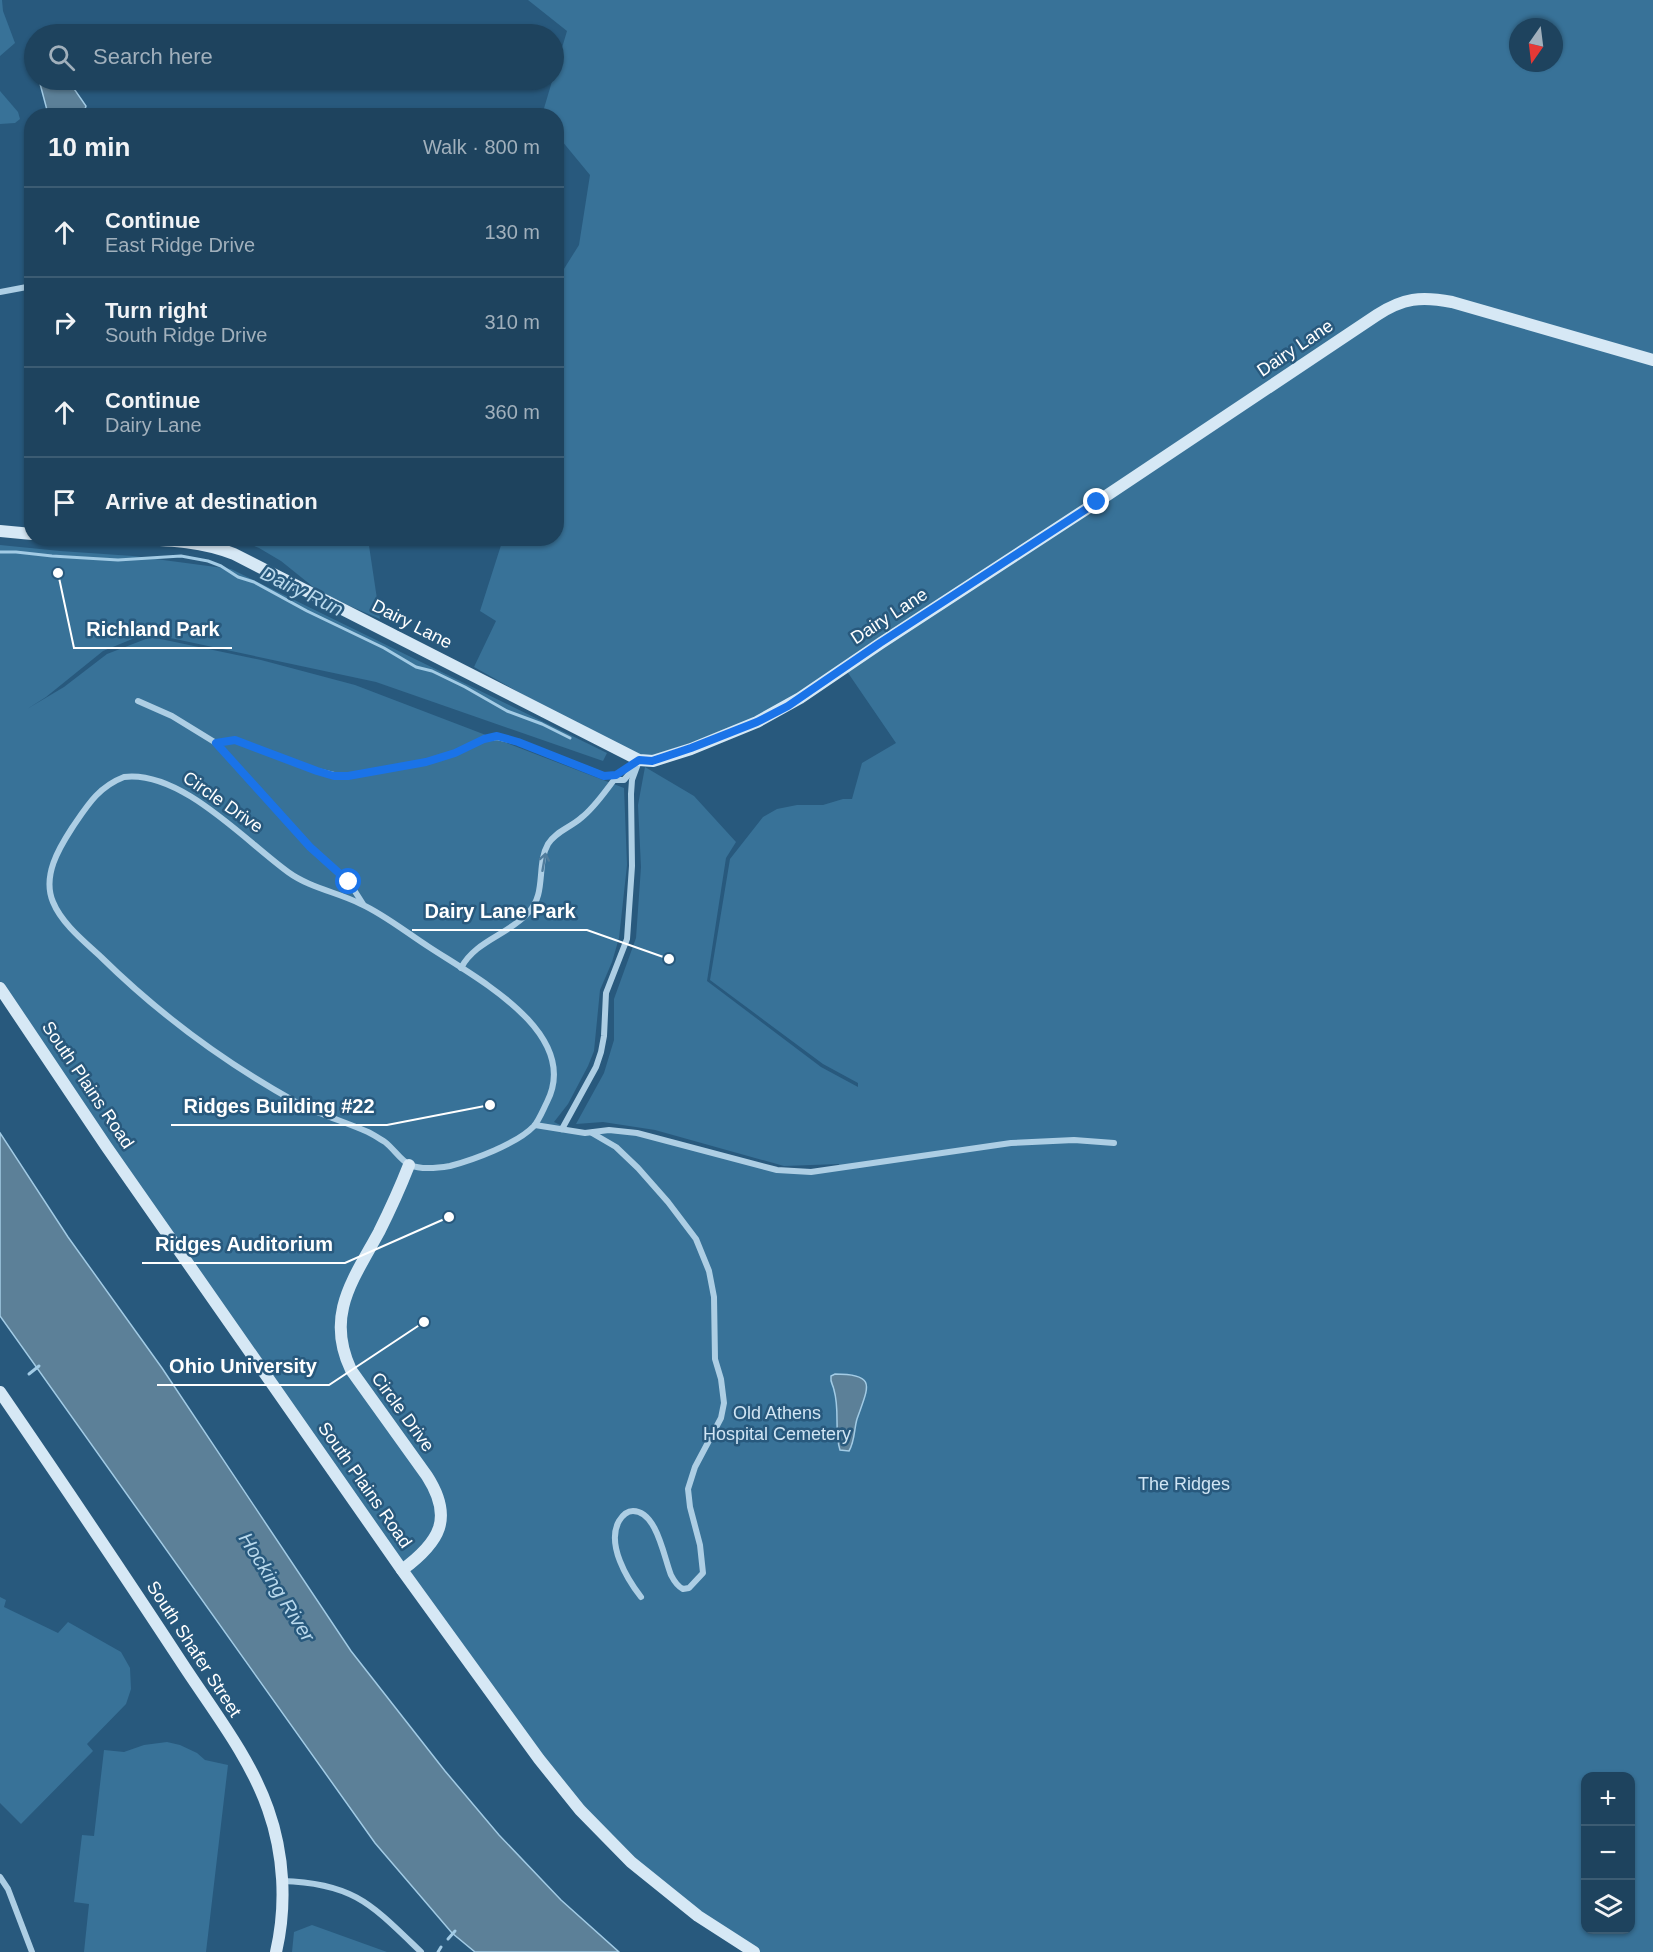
<!DOCTYPE html>
<meta charset="utf-8">
<style>
:root{--surface:#1e435e;--page:#2b4e67;--text:#f1f3f6;--muted:#a1b0bc;--line:#3c5c73}
body{margin:0;font-family:Helvetica,sans-serif;background:var(--page);color:var(--text)}
.controls{position:absolute;right:18px;bottom:18px;display:grid;overflow:hidden;border-radius:12px;box-shadow:0 2px 4px #0004}
.controls button{width:54px;height:54px;display:grid;place-items:center;padding:0;border:0;border-bottom:2px solid var(--line);background:var(--surface);color:var(--text);font:30px sans-serif}
.compass{position:absolute;left:1509px;top:18px;width:54px;height:54px;border-radius:50%;background:var(--surface);box-shadow:0 2px 4px #0004;rotate:194deg}
.stop{position:absolute;width:18px;height:18px;margin:-14px;border:4px solid #1a73e8;border-radius:50%;background:#fff}
.stop.end{background:#1a73e8;border-color:#fff;box-shadow:0 2px 6px #0008}
.list{margin:0;padding:0;list-style:none}
h2{display:flex;justify-content:space-between;align-items:center;height:78px;margin:0;padding:0 24px;font-size:26px}
h2 small{font-size:20px;font-weight:400;color:var(--muted)}
.list li{display:grid;grid-template-columns:39px 1fr auto;gap:18px;align-items:center;box-sizing:border-box;height:90px;padding:0 24px;border-top:2px solid var(--line)}
.list b{display:block;font-size:22px;white-space:nowrap}
.list p{margin:0;font-size:20px;white-space:nowrap;color:var(--muted)}
.list em{font-size:20px;font-style:normal;color:var(--muted)}
.icon{flex:none;width:33px;height:33px;fill:none;stroke:currentColor;stroke-width:2;stroke-linecap:round;stroke-linejoin:round}
.map{position:relative;flex:none;width:1653px;height:1952px;overflow:hidden}
.search{position:absolute;background:var(--surface);box-shadow:0 2px 4px #0004;left:24px;top:24px;width:540px;height:66px;display:flex;align-items:center;gap:15px;box-sizing:border-box;padding:0 21px;border-radius:33px;color:var(--muted);font-size:22px}
.panel{position:absolute;background:var(--surface);box-shadow:0 2px 4px #0004;left:24px;top:108px;width:540px;height:438px;border-radius:24px}
.map>svg:first-child{display:block}
.green{fill:#387298;fill-rule:evenodd}
.water{fill:#5c8098;stroke:#a2cbe5;stroke-width:1.5}
.lines{fill:none;stroke-linecap:round;stroke-linejoin:round}
.stream{stroke:#a2cbe5;stroke-width:3}
.street{stroke:#adcee4;stroke-width:6}
.secondary{stroke:#d6e8f5;stroke-width:12}
.oneway{stroke:#507c9c}
.route{stroke:#1a73e8;stroke-width:8}
.labels{text-anchor:middle;dominant-baseline:central;stroke-width:5;stroke-linejoin:round;paint-order:stroke}
.street-label{font-size:18px;fill:#fff;stroke:#28597d}
.park-label{font-size:18px;fill:#d0e5f4;stroke:#28597d}
.water-label{font-size:20px;font-style:italic;fill:#b8d8ec;stroke:#28597d}
.leader{fill:none;stroke:#fff;stroke-width:2}
.callout-dot{fill:#fff;stroke:#28597d;stroke-width:2}
.callout-label{font-size:20px;text-anchor:middle;font-weight:bold;fill:#fff;stroke:#28597d;stroke-width:5;stroke-linejoin:round;paint-order:stroke}
</style>
<div class="map">
<svg width="1653" height="1952" viewBox="0 0 1653 1952">
<rect width="100%" height="100%" fill="#28597d"/>
<!-- green -->
<g class="green">
<path d="M0,0H2L3,11L15,43L0,56Z"/>
<path d="M528,0H1653V1952H754L631,1862L539,1759L0,988V545L60,551L133,556L231,569L607,753L603,761L376,682L147,633L103,651L46,697L27,709L64,687L107,654L151,637L261,660L355,685L624,788L627,865L619,938L612,962L600,990L594,1051L588,1066L568,1104L554,1122L577,1133L617,1130L777,1170L838,1169L839,1164L784,1166L655,1130L603,1122L576,1124L604,1073L614,1040V999L636,938L641,867L638,805L645,767L694,796L736,842L726,858L707,981L821,1067L858,1087V1083L823,1064L710,980L730,859L763,817L777,809L797,805H823L843,799H852L862,763L896,743L844,667L762,719L639,760L474,667L496,621L480,611L503,539L556,538L557,280L579,245L590,175L557,135L556,116L542,115L567,31ZM1518,27H1554V63H1518ZM1586,1776H1630V1930H1586Z"/>
<path d="M0,91L18,112L20,119L15,123L0,124Z"/>
<path d="M237,539H368L380,619L322,594L281,561L259,548Z"/>
<path d="M0,1597L6,1600L4,1607L58,1633L68,1622L121,1652L130,1668L131,1689L126,1704L87,1744L93,1751L21,1824L0,1803Z"/>
<path d="M167,1742L180,1745L197,1753L205,1760L228,1765L206,1952H84L89,1904L74,1902L82,1835L94,1836L104,1750L124,1752L144,1745Z"/>
<path d="M312,1925L387,1952H292L294,1932Z"/>
</g>
<!-- water -->
<g class="water">
<path d="M39,80H68L86,106L83,115H51L47,110Z"/>
<path d="M0,1133L68,1237L162,1368L351,1651L445,1771L499,1835L561,1900L619,1952H475L452,1933L375,1843L0,1316Z"/>
<path d="M835,1374C878,1374 868,1387 857,1419C854,1429 855,1441 849,1451L840,1450C834,1431 840,1410 834,1390C833,1384 830,1383 831,1376Z"/>
</g>
<g class="lines">
<!-- stream -->
<g class="stream">
<path d="M0,552H16L52,556L118,560L181,556L208,561L221,566L238,577L254,582L307,611L384,648L416,667L432,671L465,687L507,711L542,724L570,738"/>
<path d="M29,1374L39,1366"/>
<path d="M448,1939L455,1931"/>
<path d="M438,1952L441,1947"/>
</g>
<!-- street -->
<g class="street">
<path d="M0,292L32,286"/>
<path d="M138,701L172,716L216,743L310,847L349,882L363,904"/>
<path d="M216,743L235,740L317,771L334,775L348,776L426,762L455,753L484,739L497,737L518,742L605,776L616,775L639,761"/>
<path d="M124,777C181,770 245,841 288,872C310,888 337,892 361,904C385,915 407,933 429,947C476,978 582,1033 547,1102C543,1110 539,1120 534,1126C517,1144 473,1160 450,1166C438,1168 421,1170 410,1165C401,1161 394,1149 385,1142C380,1139 374,1135 368,1132C343,1121 318,1114 294,1101C224,1062 158,1013 101,957C85,942 62,924 53,902C42,876 59,848 72,828C87,806 98,787 124,777Z"/>
<path d="M461,968C475,941 508,935 528,913C547,894 536,865 548,844C555,832 571,827 581,818C594,808 604,793 614,780H624L634,768"/>
<path d="M535,1125L585,1133L609,1130L637,1133L777,1170L811,1172L1011,1143L1074,1140L1114,1143"/>
<path d="M562,1129L596,1067L601,1052L604,1036L606,993L627,939L632,866L631,794L632,780L639,761"/>
<path d="M592,1133L616,1147L638,1168L668,1202L696,1239L709,1271L714,1297L715,1359L721,1379L724,1403L721,1418L695,1467L688,1489L690,1507L700,1545L703,1573L689,1588L683,1589C677,1586 674,1581 671,1575C664,1558 657,1511 633,1511C627,1511 622,1516 619,1521C606,1544 627,1579 641,1597"/>
<path d="M0,1877L8,1889L32,1952"/>
<path d="M282,1881C354,1883 372,1905 421,1952"/>
</g>
<!-- secondary -->
<g class="secondary">
<path d="M0,531L32,534"/>
<path d="M124,538C162,540 199,540 234,554L639,760L653,761L691,749L757,722L800,698L881,643L1097,502L1377,315C1403,298 1421,296 1452,302L1653,360"/>
<path d="M0,988L106,1146L402,1570L539,1759L580,1810L631,1862L698,1916L754,1952"/>
<path d="M0,1392C61,1481 121,1570 180,1660C211,1708 249,1755 268,1809C284,1854 287,1905 276,1952"/>
<path d="M402,1570C440,1542 454,1518 427,1476L351,1370C325,1315 353,1280 379,1232C390,1210 400,1188 409,1165"/>
</g>
</g>
<!-- one-way arrows -->
<defs><path id="oneway-shaft" d="M-6 0H5M1.5-3L5.5 0L1.5 3" fill="none" stroke-width="1.6" stroke-linecap="round" stroke-linejoin="round" transform="scale(1.5)"/></defs>
<use class="oneway" href="#oneway-shaft" transform="translate(544 862) rotate(-80)"/>
<g class="lines">
<!-- route -->
<path class="route" d="M349,882L310,847L216,743L235,740L317,771L334,776H348L426,762L455,753L484,739L497,736L518,742L604,776L616,775L639,760L652,761L691,748L757,722L788,706L880,643L1097,502"/>
</g>
<g class="labels">
<!-- street labels -->
<g class="street-label">
<text transform="translate(1295 348) rotate(-34)">Dairy Lane</text>
<text transform="translate(889 616) rotate(-33)">Dairy Lane</text>
<text transform="translate(412 624) rotate(27)">Dairy Lane</text>
<text transform="translate(223 802) rotate(35)">Circle Drive</text>
<text transform="translate(88 1085) rotate(56)">South Plains Road</text>
<text transform="translate(403 1412) rotate(54)">Circle Drive</text>
<text transform="translate(365 1485) rotate(55)">South Plains Road</text>
<text transform="translate(194 1649) rotate(57)">South Shafer Street</text>
</g>
<!-- park labels -->
<g class="park-label">
<text x="777" y="1413">Old Athens<tspan x="777" dy="21">Hospital Cemetery</tspan></text>
<text x="1184" y="1484">The Ridges</text>
</g>
<!-- water labels -->
<g class="water-label">
<text transform="translate(302 591) rotate(26)">Dairy Run</text>
<text transform="translate(277 1587) rotate(58)">Hocking River</text>
</g>
</g>
<!-- callouts -->
<path class="leader" d="M58 573L74 648H232M669 959L587 930H412M490 1105L387 1125H171M449 1217L345 1263H142M424 1322L329 1385H157"/>
<g class="callout-dot">
<circle cx="58" cy="573" r="6"/>
<circle cx="669" cy="959" r="6"/>
<circle cx="490" cy="1105" r="6"/>
<circle cx="449" cy="1217" r="6"/>
<circle cx="424" cy="1322" r="6"/>
</g>
<g class="callout-label">
<text x="153" y="636">Richland Park</text>
<text x="500" y="918">Dairy Lane Park</text>
<text x="279" y="1113">Ridges Building #22</text>
<text x="244" y="1251">Ridges Auditorium</text>
<text x="243" y="1373">Ohio University</text>
</g>
</svg>
<div class="controls">
<button>+</button>
<button>−</button>
<button><svg class="icon" aria-label="layers" viewBox="0 0 24 24"><path d="M12 4l9 5-9 5-9-5zM3 14l9 5 9-5"/></svg></button>
</div>
<svg class="compass" viewBox="-18 -18 36 36"><path d="M0-13l5 13h-10z" fill="#e53935"/><path d="M0 13l5-13h-10z" fill="#a1b0bc"/></svg>
<div class="stop" style="left:349px;top:882px"></div>
<div class="stop end" style="left:1097px;top:502px"></div>
<div class="search"><svg class="icon" aria-label="search" viewBox="0 0 24 24"><circle cx="10" cy="10" r="6"/><path d="M15 15l6 6"/></svg>Search here</div>
<section class="panel">
<h2>10 min<small>Walk · 800 m</small></h2>
<ul class="list">
<li><svg class="icon" aria-label="ahead" viewBox="0 0 24 24"><path d="M12 20V5M6 11l6-6 6 6"/></svg><div><b>Continue</b><p>East Ridge Drive</p></div><em>130 m</em></li>
<li><svg class="icon" aria-label="right" viewBox="0 0 24 24"><path d="M7 20v-9h11M14 6l5 5-5 5"/></svg><div><b>Turn right</b><p>South Ridge Drive</p></div><em>310 m</em></li>
<li><svg class="icon" aria-label="ahead" viewBox="0 0 24 24"><path d="M12 20V5M6 11l6-6 6 6"/></svg><div><b>Continue</b><p>Dairy Lane</p></div><em>360 m</em></li>
<li><svg class="icon" aria-label="arrive" viewBox="0 0 24 24"><path d="M6 21V4h12l-3 4 3 4H6"/></svg><div><b>Arrive at destination</b></div></li>
</ul>
</section>
</div>
